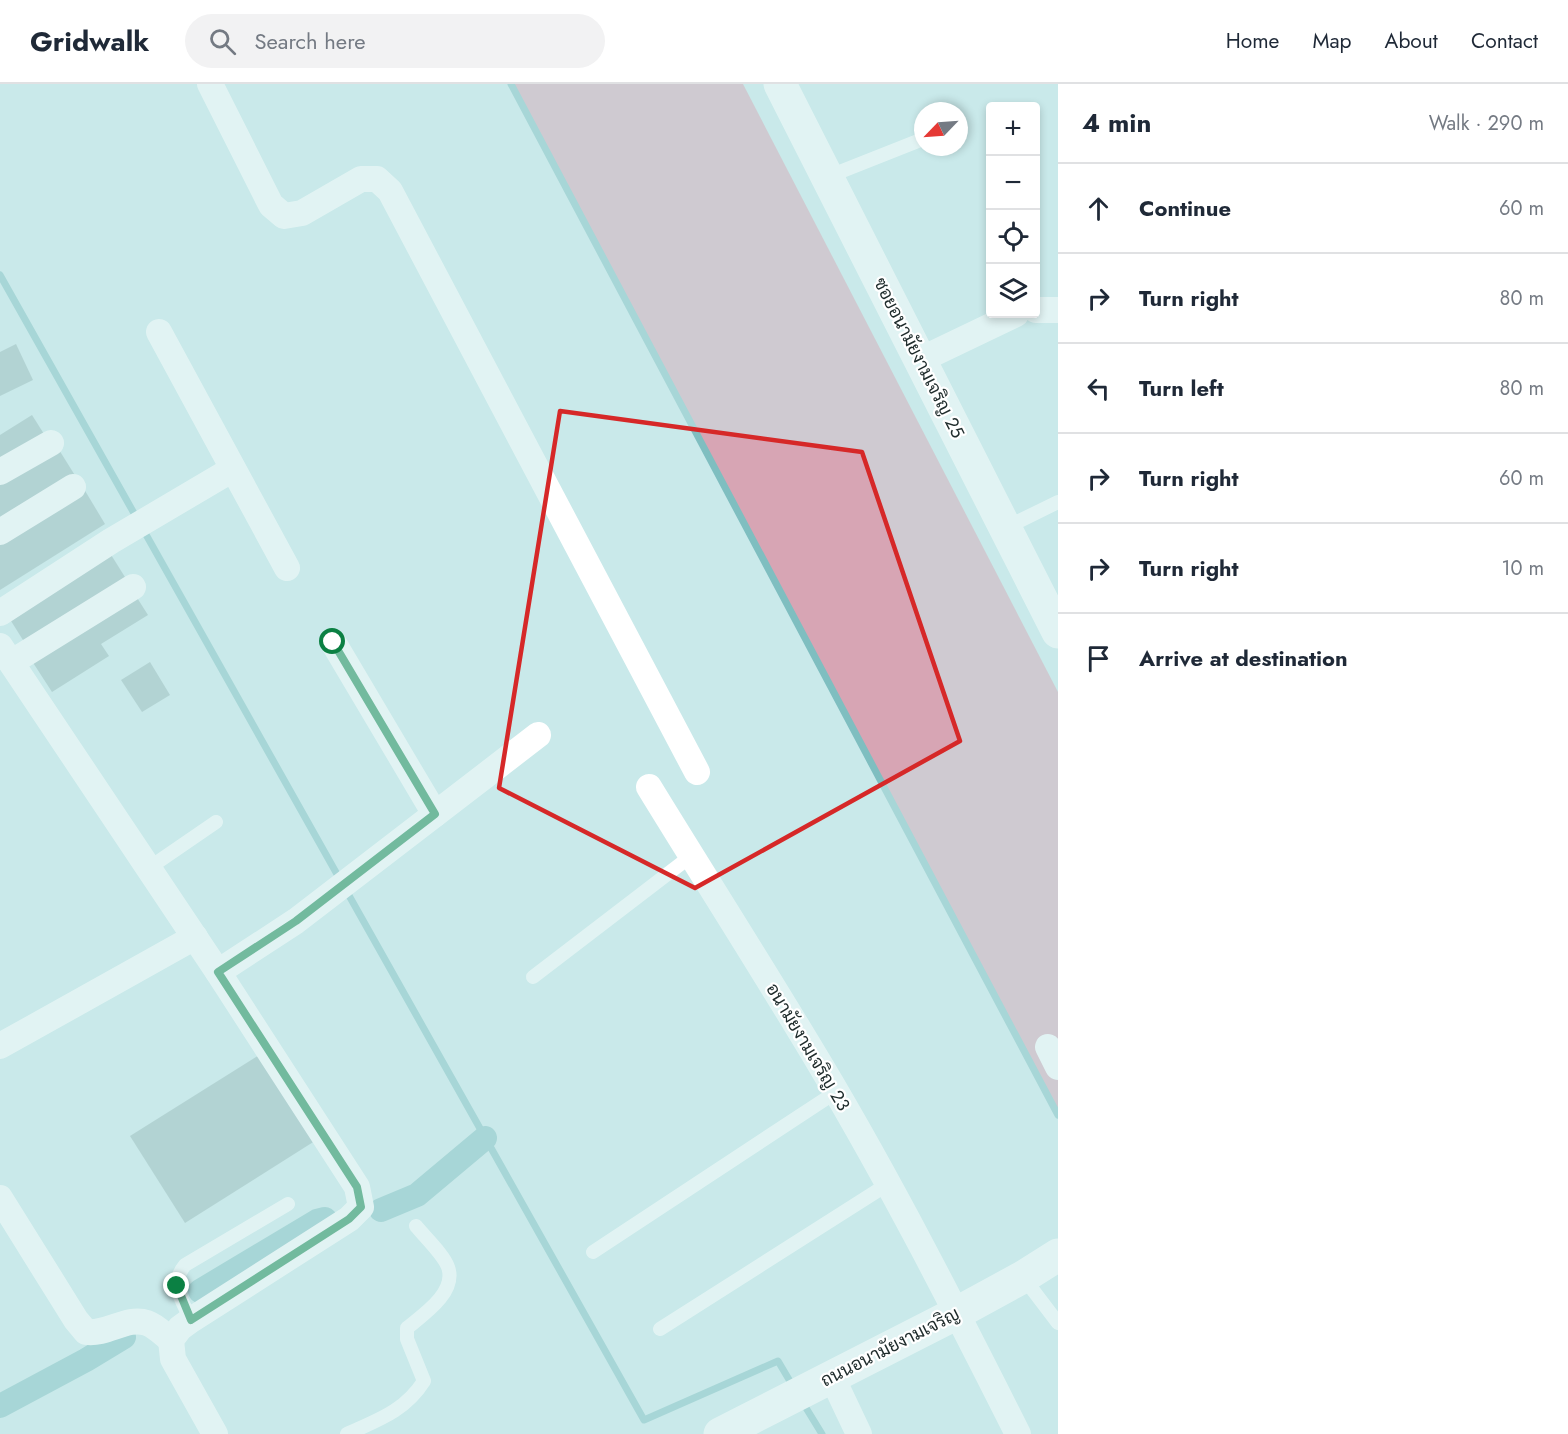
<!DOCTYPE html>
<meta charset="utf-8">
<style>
:root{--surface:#fff;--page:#f2f2f3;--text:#1f2937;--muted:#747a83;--line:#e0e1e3}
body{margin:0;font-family:Jost,Sarabun,sans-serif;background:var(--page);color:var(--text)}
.controls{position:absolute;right:18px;top:18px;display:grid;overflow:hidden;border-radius:6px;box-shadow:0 3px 9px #0003}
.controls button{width:54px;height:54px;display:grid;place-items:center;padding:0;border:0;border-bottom:2px solid var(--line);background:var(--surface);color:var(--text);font:30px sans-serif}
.compass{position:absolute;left:914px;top:18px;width:54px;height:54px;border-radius:50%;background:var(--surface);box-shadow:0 3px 9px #0003;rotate:245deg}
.stop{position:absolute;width:18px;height:18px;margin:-14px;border:4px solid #0b8043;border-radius:50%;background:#fff}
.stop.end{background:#0b8043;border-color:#fff;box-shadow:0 2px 6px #0008}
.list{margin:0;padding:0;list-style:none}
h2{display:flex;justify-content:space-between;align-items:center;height:78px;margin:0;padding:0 24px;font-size:26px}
h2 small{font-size:20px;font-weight:400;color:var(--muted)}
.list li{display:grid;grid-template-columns:39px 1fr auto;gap:18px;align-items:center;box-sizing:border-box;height:90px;padding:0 24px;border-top:2px solid var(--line)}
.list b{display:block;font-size:22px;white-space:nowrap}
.list em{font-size:20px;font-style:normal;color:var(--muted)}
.icon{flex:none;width:33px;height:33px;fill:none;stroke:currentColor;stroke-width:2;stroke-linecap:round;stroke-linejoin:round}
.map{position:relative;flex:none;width:1058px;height:1350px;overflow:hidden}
header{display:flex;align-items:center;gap:36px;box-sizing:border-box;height:84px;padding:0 30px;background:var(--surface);border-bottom:2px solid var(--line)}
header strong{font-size:28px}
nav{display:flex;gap:33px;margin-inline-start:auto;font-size:21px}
.search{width:420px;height:54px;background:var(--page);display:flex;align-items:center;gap:15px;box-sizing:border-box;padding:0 21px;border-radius:33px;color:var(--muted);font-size:22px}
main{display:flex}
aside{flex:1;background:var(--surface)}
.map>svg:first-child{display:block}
.green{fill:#d7a5b4}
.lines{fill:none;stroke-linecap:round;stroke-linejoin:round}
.stream{stroke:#7fbec0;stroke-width:7}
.canal{stroke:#7fbec0;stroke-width:24}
.building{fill:#98b8b9}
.service{stroke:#fff;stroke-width:14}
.minor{stroke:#fff;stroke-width:26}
.tertiary{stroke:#fff;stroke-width:33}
.route{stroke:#0b8043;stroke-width:8}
.marked{fill:none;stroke:#d62828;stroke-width:4.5;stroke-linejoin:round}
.labels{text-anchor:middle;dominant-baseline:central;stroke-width:4.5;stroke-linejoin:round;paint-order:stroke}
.street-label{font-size:18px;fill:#202d2d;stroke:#fff}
</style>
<header>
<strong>Gridwalk</strong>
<div class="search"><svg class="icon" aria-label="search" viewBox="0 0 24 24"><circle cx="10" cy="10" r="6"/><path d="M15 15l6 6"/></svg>Search here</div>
<nav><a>Home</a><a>Map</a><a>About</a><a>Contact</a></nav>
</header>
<main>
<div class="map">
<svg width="1058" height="1350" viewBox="0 0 1058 1350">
<rect width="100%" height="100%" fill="#c9e9ea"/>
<!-- green -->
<path class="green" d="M511,0H743L1058,608V1031Z"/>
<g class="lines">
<!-- stream -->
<g class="stream">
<path d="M511,0L1058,1031"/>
<path d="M0,191L644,1336L778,1277L794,1304"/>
<path d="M803,1319L822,1350"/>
</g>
<!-- canal -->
<g class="canal">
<path d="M381,1126L417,1111L485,1054"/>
<path d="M200,1207L317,1137L325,1135"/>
<path d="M0,1322L86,1276L124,1253"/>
</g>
</g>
<!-- building -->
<g class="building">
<path d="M16,260L33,296L0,312V268Z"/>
<path d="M32,331L44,350L0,378V351Z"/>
<path d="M56,361L76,393L0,440V396Z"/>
<path d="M84,405L105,440L0,506V457Z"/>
<path d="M108,466L130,501L28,564L6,529Z"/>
<path d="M134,509L148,531L101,560L109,572L52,608L30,574Z"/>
<path d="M150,578L170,611L142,628L121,596Z"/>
<path d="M264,968L318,1055L185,1139L130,1052Z"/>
</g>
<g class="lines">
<!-- service -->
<g class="service">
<path d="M827,93L923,55"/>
<path d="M1005,444L1058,418"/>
<path d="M149,784L216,738"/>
<path d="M533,893L691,772"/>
<path d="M593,1168L836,1008"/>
<path d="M1023,1193L1058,1239"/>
<path d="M191,1236C182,1216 169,1200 185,1181L288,1120"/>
<path d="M660,1245L888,1100"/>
<path d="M347,1350C378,1336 405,1327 424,1297L407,1255V1244C424,1230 457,1208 448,1183C444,1171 425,1153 416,1142"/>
</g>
<!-- minor -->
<g class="minor">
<path d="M210,0L271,121L284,132L302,129L361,95H377L390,107L697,688"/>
<path d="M1036,226H1058"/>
<path d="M159,248L287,484"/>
<path d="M920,276L1016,230"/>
<path d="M0,388L51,359"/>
<path d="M0,448L73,403"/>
<path d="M0,529L111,457L233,385"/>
<path d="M333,558L435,730"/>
<path d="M0,562L218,888L357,1103L361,1123L349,1135L191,1236L180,1244L171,1256L173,1275L215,1350"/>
<path d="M12,578L133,503"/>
<path d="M649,703C706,796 765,888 821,982C892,1101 955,1225 1018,1350"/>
<path d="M218,888L296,837L538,651"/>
<path d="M0,962L195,853"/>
<path d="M1048,963L1058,983"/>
<path d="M0,1114L76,1236L86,1248C107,1251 127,1232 147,1239C156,1242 164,1251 171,1256"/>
<path d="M832,1293L859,1350"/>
</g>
<!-- tertiary -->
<g class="tertiary">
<path d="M780,0L1058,548"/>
<path d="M720,1350L957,1229L1023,1193L1058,1171"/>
</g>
</g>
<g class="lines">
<!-- route -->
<path class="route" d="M177,1202L191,1236L349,1135L361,1123L357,1103L218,888L296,837L435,730L333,558"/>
</g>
<!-- marked area -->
<path d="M0 0H1058V1350H0ZM560,327L862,368L960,657L695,804L499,704Z" fill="#c9e9ea" fill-opacity=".55" fill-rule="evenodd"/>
<path class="marked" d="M560,327L862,368L960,657L695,804L499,704Z"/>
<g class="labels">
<!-- street labels -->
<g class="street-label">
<text transform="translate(919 274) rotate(63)">ซอยอนามัยงามเจริญ 25</text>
<text transform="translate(808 963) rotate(59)">อนามัยงามเจริญ 23</text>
<text transform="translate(890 1263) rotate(-27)">ถนนอนามัยงามเจริญ</text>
</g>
</g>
</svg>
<div class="controls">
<button>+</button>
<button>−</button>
<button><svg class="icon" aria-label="locate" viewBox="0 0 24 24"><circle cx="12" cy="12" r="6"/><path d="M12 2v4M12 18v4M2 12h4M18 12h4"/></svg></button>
<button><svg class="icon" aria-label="layers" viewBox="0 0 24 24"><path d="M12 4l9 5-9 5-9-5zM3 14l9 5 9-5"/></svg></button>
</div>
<svg class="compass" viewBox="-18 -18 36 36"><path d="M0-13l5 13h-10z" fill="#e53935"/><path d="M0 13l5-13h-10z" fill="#747a83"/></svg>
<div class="stop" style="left:333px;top:558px"></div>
<div class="stop end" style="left:177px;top:1202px"></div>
</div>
<aside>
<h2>4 min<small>Walk · 290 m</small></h2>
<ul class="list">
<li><svg class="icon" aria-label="ahead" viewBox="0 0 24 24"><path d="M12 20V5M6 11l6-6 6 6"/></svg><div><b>Continue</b></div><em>60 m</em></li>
<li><svg class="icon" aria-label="right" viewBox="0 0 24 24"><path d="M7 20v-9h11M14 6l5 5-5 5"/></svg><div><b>Turn right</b></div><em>80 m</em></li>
<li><svg class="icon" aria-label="left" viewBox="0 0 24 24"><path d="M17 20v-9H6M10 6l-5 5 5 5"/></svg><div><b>Turn left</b></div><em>80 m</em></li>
<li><svg class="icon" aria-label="right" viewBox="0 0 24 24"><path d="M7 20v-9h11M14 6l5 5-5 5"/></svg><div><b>Turn right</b></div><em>60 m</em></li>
<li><svg class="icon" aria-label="right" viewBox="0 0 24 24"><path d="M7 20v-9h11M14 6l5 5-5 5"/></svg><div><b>Turn right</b></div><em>10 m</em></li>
<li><svg class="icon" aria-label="arrive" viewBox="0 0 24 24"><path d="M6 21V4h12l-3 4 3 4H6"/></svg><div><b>Arrive at destination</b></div></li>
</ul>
</aside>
</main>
